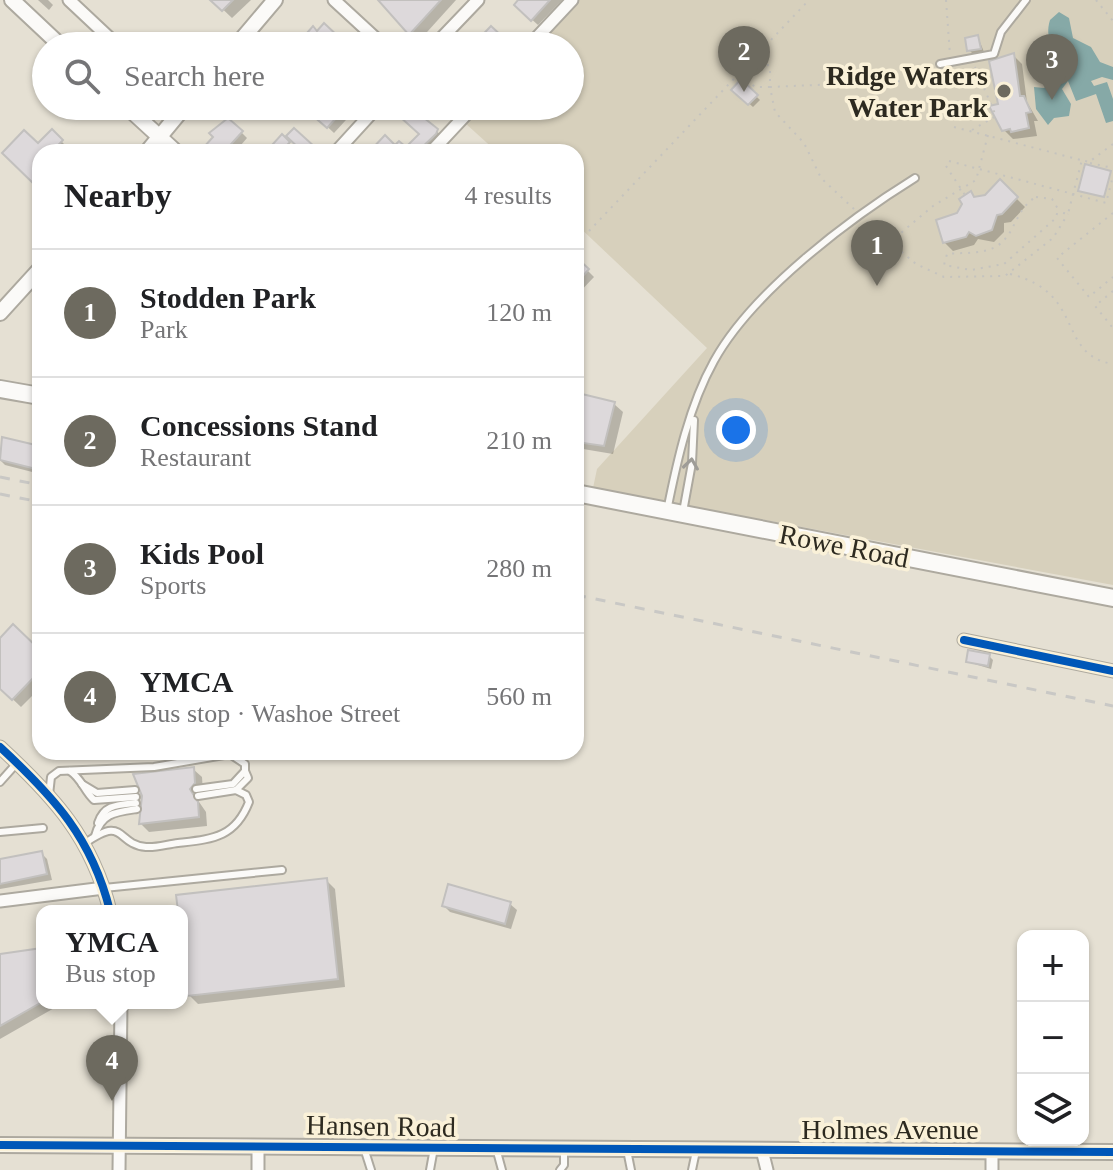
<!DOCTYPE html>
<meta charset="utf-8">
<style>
:root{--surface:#fff;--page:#f2f2f2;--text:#202124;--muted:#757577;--line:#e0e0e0;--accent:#6d6a5f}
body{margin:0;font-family:"Times New Roman",serif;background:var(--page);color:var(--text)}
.controls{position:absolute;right:24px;bottom:24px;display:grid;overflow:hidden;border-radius:16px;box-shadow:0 2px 6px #0004}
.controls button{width:72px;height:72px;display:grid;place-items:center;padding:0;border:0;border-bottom:2px solid var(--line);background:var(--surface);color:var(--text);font:40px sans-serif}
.you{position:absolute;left:736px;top:430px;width:28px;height:28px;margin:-20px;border:6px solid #fff;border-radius:50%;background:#1a73e8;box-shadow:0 0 0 12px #1a73e833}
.badge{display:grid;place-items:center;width:52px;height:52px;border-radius:50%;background:var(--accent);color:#fff;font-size:26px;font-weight:700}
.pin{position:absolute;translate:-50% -66px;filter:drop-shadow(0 2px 4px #0008)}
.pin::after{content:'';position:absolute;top:42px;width:28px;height:24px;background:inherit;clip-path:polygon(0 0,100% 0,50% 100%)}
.popup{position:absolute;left:36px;top:905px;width:152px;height:104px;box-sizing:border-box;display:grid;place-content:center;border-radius:16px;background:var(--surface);filter:drop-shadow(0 2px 6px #0005);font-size:26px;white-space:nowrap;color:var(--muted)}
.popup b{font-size:30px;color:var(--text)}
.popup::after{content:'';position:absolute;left:50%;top:100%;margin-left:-16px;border:16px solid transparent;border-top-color:var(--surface)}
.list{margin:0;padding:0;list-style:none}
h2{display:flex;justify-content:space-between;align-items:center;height:104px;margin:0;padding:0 32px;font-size:34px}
h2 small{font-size:26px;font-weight:400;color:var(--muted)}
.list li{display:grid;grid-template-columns:52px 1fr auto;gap:24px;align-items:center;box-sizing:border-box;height:128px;padding:0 32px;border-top:2px solid var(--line)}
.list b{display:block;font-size:30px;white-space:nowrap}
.list p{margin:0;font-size:26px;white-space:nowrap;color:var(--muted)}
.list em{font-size:26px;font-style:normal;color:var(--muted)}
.icon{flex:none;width:44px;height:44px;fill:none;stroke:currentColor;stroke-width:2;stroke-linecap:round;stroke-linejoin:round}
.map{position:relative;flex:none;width:1113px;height:1170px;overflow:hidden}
.search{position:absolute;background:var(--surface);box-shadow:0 2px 6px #0004;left:32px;top:32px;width:552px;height:88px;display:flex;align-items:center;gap:20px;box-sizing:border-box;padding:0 28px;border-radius:44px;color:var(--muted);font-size:30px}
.panel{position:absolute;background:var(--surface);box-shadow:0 2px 6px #0004;left:32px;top:144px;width:552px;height:616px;border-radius:24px}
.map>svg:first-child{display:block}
.green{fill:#d7d0bc}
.water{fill:#86a9a7}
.shadow{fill:#0003}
.building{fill:#ddd9db;stroke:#c2c0be;stroke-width:2}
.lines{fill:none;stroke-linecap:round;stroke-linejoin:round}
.service-casing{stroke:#ada99f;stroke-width:10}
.minor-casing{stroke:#ada99f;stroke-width:15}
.tertiary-casing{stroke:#ada99f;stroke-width:18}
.secondary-casing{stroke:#ada99f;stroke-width:20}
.path{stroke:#c5c3be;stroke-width:2;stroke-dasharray:2 6;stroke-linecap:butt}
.service{stroke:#fbfaf8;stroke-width:6}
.minor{stroke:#fbfaf8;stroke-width:11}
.tertiary{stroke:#fbfaf8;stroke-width:14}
.secondary{stroke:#fbfaf8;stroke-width:16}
.rail{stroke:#c9c8c5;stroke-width:3;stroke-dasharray:10 10;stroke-linecap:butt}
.cycleway-casing{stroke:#faf1d8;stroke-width:13}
.cycleway{stroke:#0057b8;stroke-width:8}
.oneway{stroke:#9e9c97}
.poi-dot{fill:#6d6a5f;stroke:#faf1d8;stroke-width:3}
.labels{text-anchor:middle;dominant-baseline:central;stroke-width:7;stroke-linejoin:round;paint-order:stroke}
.poi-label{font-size:28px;font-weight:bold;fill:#2d2a20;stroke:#faf1d8;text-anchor:end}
.street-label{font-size:28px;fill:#2d2a20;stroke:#faf1d8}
</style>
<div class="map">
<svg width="1113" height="1170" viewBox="0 0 1113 1170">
<rect width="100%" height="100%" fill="#e5e0d3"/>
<!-- green -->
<path class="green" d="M579,0H1113V585L593,488L597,469L707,348L576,224V152H497L465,123L481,106H570V46H536Z"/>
<!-- water -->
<path class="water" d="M1059,12L1069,18L1073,38L1091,47L1100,62L1113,67V80L1102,77L1091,81L1094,86L1107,82L1113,99V121L1106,123L1096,94L1076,101L1068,81L1062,89L1071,104L1069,116L1054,118L1048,125L1036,109L1034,87L1044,88L1062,72L1074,68L1069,61L1070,57C1054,49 1044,40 1050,20Z"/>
<!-- shadow -->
<g class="shadow">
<path d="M38,0H48L53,5L49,10Z"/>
<path d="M213,0H251L232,18Z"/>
<path d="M380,0H456L418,42Z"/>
<path d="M521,0H562L538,25L516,5Z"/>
<path d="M978,37L984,52L973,54L969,50Z"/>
<path d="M1013,55L1022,64L1027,102L1038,121H1034L1037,136L1013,139L1004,130L1000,105Z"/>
<path d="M741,82L760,100L753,107L734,90Z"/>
<path d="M323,106H355L357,108L334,133L315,115Z"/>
<path d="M410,107L443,137L428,152H376L395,147L406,150L421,134L402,116Z"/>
<path d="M52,132L70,150L40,152V187L4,153L38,146Z"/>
<path d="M241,132L247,138L235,152H212Z"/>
<path d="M282,137L293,147L288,152L275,144Z"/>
<path d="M1000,182L1025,207L1011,222L1004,223V232L994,242L978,239L974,245L953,251L944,242L964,204L986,197Z"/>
<path d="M576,259L594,277L576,296Z"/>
<path d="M614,404L623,412L613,454L583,449L576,442V410Z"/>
<path d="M4,439L40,448V474L5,465L0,460Z"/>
<path d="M0,641L40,652V688L21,707L0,687Z"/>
<path d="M989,656L993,660L991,669L968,662Z"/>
<path d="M193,769L202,777L203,792L197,799L206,812L207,826L149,832L141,824Z"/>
<path d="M41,853L47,859L52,880L0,889V861Z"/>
<path d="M326,880L335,889L345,987L198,1004L189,995L180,911Z"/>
<path d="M510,904L517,910L511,929L450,912L444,906Z"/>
<path d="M42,950V1003H53L56,1007L0,1039V956Z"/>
</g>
<!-- building -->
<g class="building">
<path d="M210,0H233L222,11Z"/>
<path d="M378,0H441L409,35Z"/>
<path d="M518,0H550L531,21L514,5Z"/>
<path d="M324,23L341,39L335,46H303L311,37L307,33L313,26L317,31Z"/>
<path d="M491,26L505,39L499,46H472Z"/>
<path d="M978,35L981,49L967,51L965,38Z"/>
<path d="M1014,53L1020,96H1024L1031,112L1026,113L1029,128L1011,132L1010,129L1002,131L989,106L998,104L989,61Z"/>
<path d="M741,79L758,95L748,105L731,90Z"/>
<path d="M320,106H347L327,128L312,115Z"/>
<path d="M409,106L438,129L436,134L417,152H369L385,135L395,145L399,141L406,147L419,134L399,116Z"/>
<path d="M228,118L243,131L224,152H209L204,147L213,137L209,133Z"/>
<path d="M294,128L315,147L311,152H303L286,136Z"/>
<path d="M52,129L63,140L52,152H40V180L35,185L2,153L24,130L38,143Z"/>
<path d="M282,134L290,142L281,152L272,145Z"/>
<path d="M1085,164L1111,171L1104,197L1078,191Z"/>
<path d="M1000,179L1018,197L1002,214L997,215L992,230L976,236L969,232L966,237L943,243L936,220L957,213L962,204L959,199L971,191L974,197L985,195Z"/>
<path d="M576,257L589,269L576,284Z"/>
<path d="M582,394L615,402L604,446L576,442V408Z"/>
<path d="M2,437L40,446L36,469L0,460Z"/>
<path d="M13,624L40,650V671L12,700L0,689V638Z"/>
<path d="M968,650L990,654L988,666L966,662Z"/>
<path d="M194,767L195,783L190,789L198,802L199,817L139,824L142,796L133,774Z"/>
<path d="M42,851L47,874L0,884V859Z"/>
<path d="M327,878L338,979L187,996L182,911H178L176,895Z"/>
<path d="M448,884L511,902L505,924L442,906Z"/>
<path d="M42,948V1002L0,1026V954Z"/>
</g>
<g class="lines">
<!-- service casing -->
<g class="service-casing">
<g id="service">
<path d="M940,64L994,54L1001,32L1026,0"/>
<path d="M667,511C677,461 689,406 714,361C752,292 849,219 915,178"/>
<path d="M683,512L692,463L694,420"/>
<path d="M70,771C82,779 84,791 94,800L136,797"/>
<path d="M0,782L17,763"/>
<path d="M82,784L97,793L135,790"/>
<path d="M236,790L248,778L245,771"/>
<path d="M49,795L51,777L59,771L154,767L230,754L245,764V771L233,784L196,789"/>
<path d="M98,823C104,804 119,805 136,803"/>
<path d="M0,832L43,828"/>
<path d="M95,836C101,813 116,812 137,809"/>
<path d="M84,844C126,814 115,844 146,847C156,848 168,844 178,843C212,839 235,838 249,802L246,795L236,790L198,796"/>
<path d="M104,888L282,870"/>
<path d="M364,1148L371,1170"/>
<path d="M496,1148L502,1170"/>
<path d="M627,1150L631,1170"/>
<path d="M430,1170L434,1148"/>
<path d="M560,1170L564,1165V1151"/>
<path d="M692,1170L696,1151"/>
</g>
</g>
<!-- minor casing -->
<g class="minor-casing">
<g id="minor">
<path d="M69,0L118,46"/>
<path d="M334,0L384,46"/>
<path d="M434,46L478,0"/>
<path d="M529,46L572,0"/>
<path d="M451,106L463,117"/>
<path d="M336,152L378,106"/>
<path d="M431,152L474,106"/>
<path d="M964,640L1113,671"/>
<path d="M0,747C54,797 92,838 110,911"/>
<path d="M0,901L104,888"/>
<path d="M762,1150L767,1170"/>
<path d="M119,1170L121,1003"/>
<path d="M258,1170V1146"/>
<path d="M992,1170V1152"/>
</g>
</g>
<!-- tertiary casing -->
<g class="tertiary-casing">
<g id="tertiary">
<path d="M12,0L61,46"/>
<path d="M236,46L275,0"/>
<path d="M126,106L176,152"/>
<path d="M147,152L185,106"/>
<path d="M0,313L40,269"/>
<path d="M0,1145L1113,1152"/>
</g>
</g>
<!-- secondary casing -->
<g class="secondary-casing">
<g id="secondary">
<path d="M0,389L40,396"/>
<path d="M576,493L1113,598"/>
</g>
</g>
<!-- path -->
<g class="path">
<path d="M946,0L950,55"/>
<path d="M1096,0L1113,21"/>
<path d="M741,74L755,87H770V67L758,56"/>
<path d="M954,127L1081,160"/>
<path d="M972,130L996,116L975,67"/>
<path d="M988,135L976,180L933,206L890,242L916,264L944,277L1005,276L1053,238L1068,214"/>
<path d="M1113,144L1089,162L1082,160L1073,194L1106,203L1113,176"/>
<path d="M949,161L1073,194L1068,214L1059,212"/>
<path d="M1090,163L1113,168"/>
<path d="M946,166L965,195"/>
<path d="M1036,197L1052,199L1058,209L1056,218L1004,264L971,270L944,265L947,254C964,252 982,255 997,246C1016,234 1015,209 1036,197Z"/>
<path d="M854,209L821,178L804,143L775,112L770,87L952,79L951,69"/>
<path d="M1113,213L1057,258L1089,297L1113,277"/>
<path d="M867,222L889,241"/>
<path d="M589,231L809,0"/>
<path d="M1010,274C1086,292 1056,355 1113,364"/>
<path d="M1113,291L1095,306L1113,328"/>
</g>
<!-- service -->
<use href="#service" class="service"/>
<!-- minor -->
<use href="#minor" class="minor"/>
<!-- tertiary -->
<use href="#tertiary" class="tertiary"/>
<!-- secondary -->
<use href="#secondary" class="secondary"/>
<!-- rail -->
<g class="rail">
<path d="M0,477L40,485"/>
<path d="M0,494L40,502"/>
<path d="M576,595L1113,706"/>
</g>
<!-- cycleway casing -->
<g class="cycleway-casing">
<g id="cycleway">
<path d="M964,640L1113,671"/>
<path d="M0,747C54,797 92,838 110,911"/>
<path d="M0,1145L1113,1152"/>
</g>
</g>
<!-- cycleway -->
<use href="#cycleway" class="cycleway"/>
</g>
<!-- one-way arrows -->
<defs><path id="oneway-chevron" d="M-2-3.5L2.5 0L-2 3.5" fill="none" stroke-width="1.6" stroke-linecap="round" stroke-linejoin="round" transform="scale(2)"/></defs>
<use class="oneway" href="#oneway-chevron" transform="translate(691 464) rotate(-82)"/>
<!-- markers -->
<circle class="poi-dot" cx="1004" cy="91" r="8"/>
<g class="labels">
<!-- poi labels -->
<g class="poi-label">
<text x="988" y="75">Ridge Waters<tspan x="988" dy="32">Water Park</tspan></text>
</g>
<!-- street labels -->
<g class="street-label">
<text transform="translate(844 546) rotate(11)">Rowe Road</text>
<text transform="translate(381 1126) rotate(1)">Hansen Road</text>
<text x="890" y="1129">Holmes Avenue</text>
</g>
</g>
</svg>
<div class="controls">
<button>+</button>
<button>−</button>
<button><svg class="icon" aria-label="layers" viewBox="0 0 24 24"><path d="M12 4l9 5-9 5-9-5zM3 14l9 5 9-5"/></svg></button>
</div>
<div class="you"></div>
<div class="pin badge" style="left:877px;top:286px">1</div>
<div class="pin badge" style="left:744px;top:92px">2</div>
<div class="pin badge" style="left:1052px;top:100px">3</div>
<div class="pin badge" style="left:112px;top:1101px">4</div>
<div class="popup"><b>YMCA</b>Bus stop</div>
<div class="search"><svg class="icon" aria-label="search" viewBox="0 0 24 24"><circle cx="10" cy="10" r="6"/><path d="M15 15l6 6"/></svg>Search here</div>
<section class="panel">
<h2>Nearby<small>4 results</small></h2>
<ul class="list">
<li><span class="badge">1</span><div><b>Stodden Park</b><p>Park</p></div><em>120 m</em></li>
<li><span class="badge">2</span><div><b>Concessions Stand</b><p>Restaurant</p></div><em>210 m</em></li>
<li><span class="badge">3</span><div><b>Kids Pool</b><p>Sports</p></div><em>280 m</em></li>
<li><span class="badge">4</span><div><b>YMCA</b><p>Bus stop · Washoe Street</p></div><em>560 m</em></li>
</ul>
</section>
</div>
